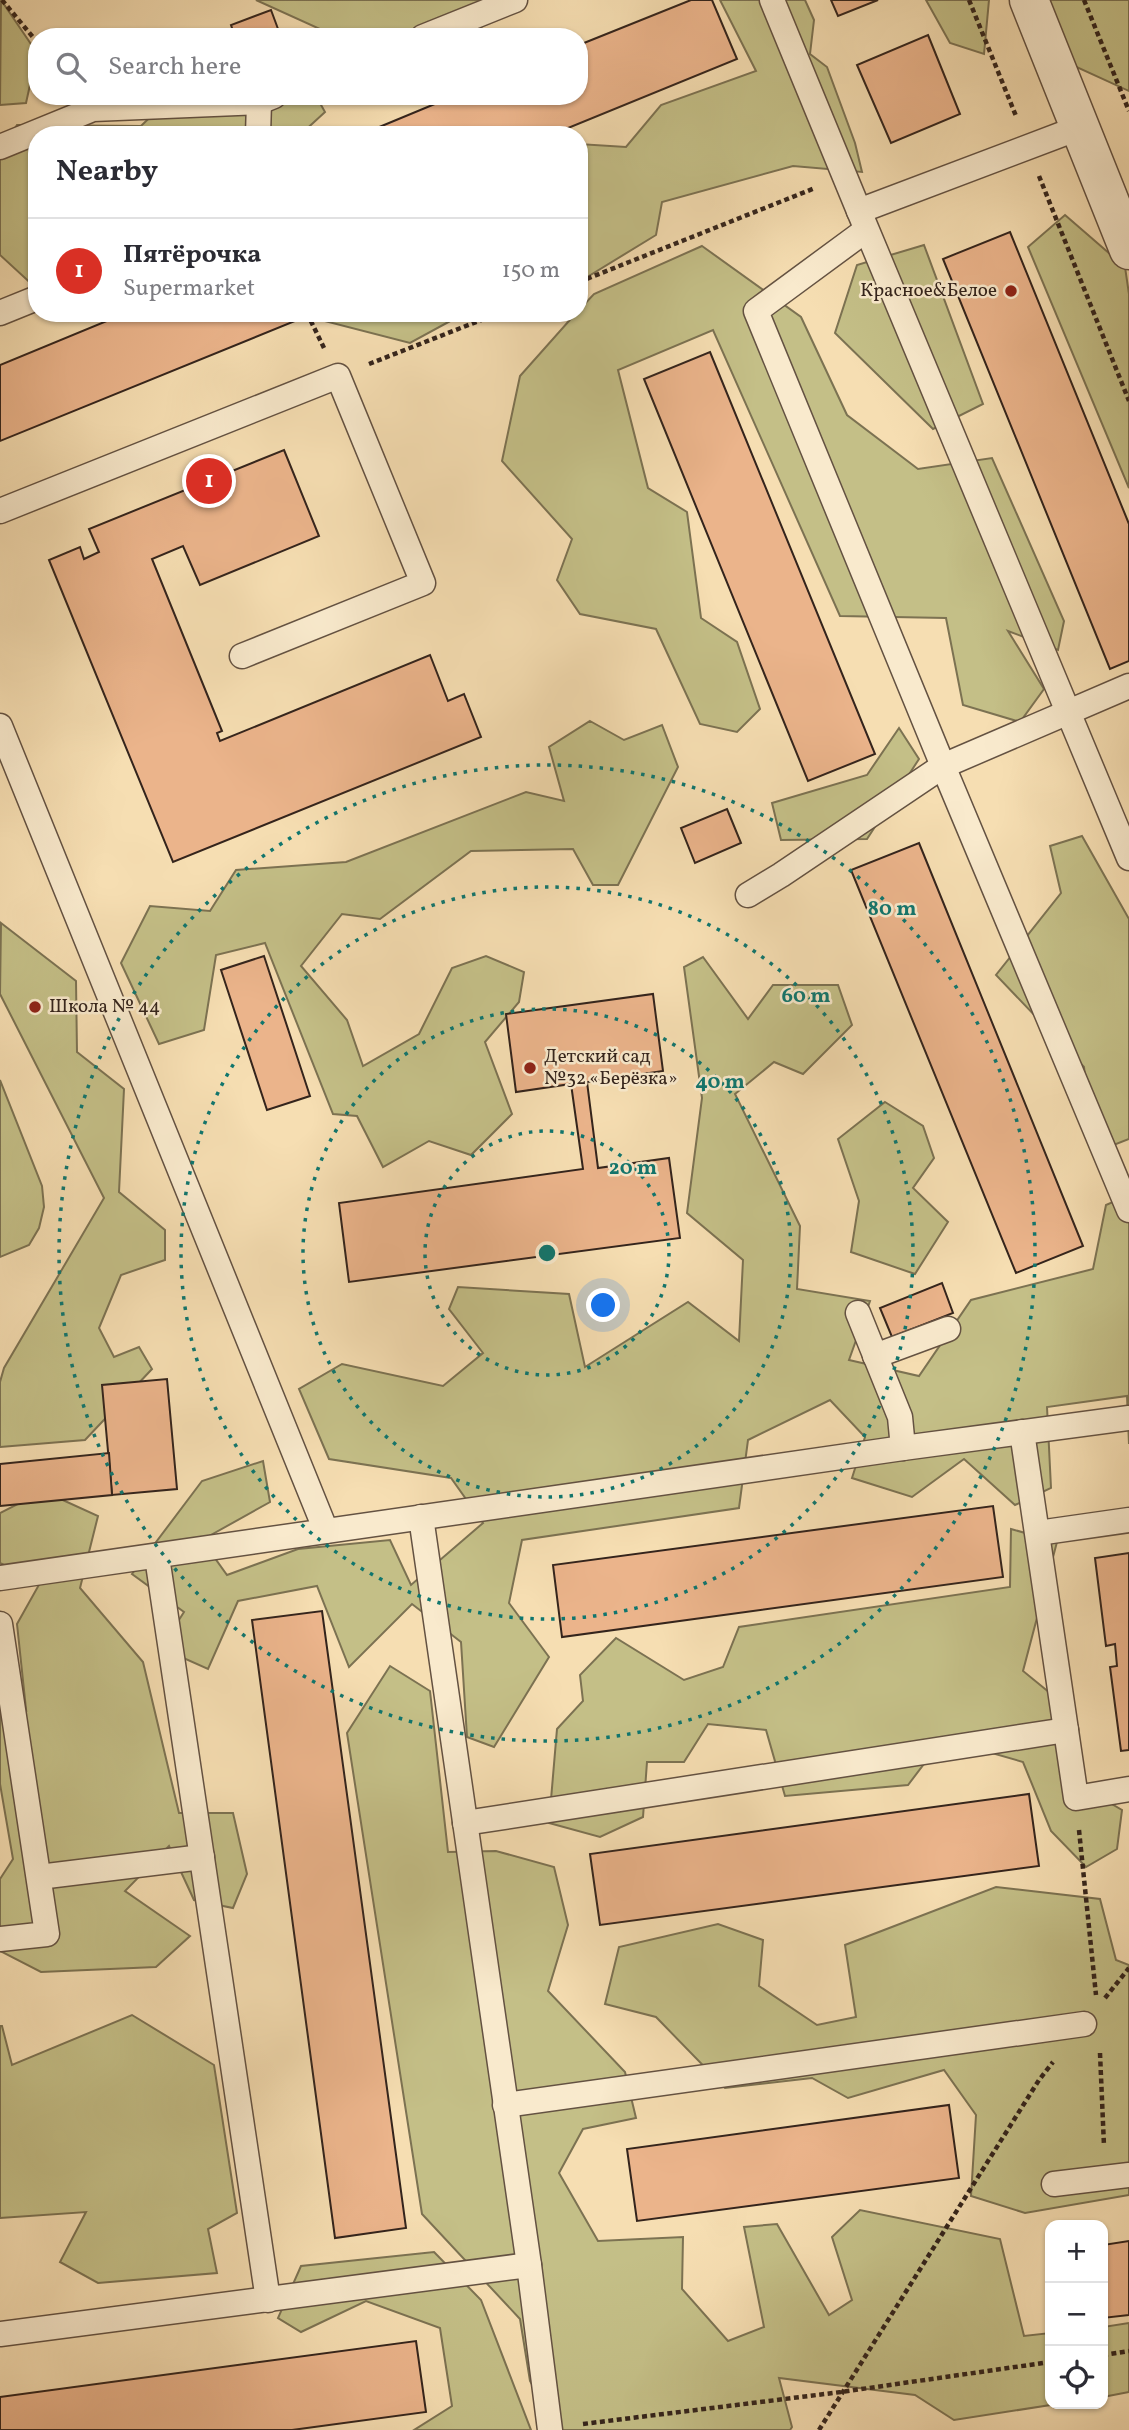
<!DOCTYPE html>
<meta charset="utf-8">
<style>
:root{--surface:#fff;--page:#f2f2f3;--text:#2b2b33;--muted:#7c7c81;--line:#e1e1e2;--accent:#d93025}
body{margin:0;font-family:Vollkorn,serif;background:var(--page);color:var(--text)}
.controls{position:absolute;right:21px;bottom:21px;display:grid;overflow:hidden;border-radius:14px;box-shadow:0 2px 5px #0004}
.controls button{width:63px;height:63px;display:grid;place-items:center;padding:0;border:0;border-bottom:2px solid var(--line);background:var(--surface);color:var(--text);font:35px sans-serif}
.you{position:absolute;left:604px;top:1306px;width:24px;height:24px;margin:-18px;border:5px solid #fff;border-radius:50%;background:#1a73e8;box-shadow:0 0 0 10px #1a73e833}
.badge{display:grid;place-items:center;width:46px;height:46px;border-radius:50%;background:var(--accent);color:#fff;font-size:23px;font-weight:700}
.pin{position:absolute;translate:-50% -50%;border:4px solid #fff;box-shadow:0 2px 7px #0006}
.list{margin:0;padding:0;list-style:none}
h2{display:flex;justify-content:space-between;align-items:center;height:91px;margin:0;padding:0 28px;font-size:30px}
h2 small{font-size:23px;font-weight:400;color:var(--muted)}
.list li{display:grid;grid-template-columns:46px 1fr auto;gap:21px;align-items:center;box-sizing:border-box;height:105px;padding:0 28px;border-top:2px solid var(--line)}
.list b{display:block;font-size:26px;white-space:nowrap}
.list p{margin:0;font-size:23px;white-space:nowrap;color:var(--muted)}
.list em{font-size:23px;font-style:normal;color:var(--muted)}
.icon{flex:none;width:38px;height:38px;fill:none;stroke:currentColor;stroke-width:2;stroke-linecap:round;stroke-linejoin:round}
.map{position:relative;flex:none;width:1129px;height:2430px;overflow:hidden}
.search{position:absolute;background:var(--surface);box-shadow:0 2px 5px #0004;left:28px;top:28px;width:560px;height:77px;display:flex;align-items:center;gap:18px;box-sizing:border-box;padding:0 24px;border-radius:28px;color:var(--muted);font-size:26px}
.panel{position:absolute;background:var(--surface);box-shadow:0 2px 5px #0004;left:28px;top:126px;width:560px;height:196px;border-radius:28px}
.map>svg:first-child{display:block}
.green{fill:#c4bf87;stroke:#7c7252;stroke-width:2}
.building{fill:#ebb48b;stroke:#34241c;stroke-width:2}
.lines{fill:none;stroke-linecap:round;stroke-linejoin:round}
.lane-casing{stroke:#645242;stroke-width:27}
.street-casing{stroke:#645242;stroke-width:41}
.path{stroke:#34241c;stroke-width:4.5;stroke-dasharray:5 3.5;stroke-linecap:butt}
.lane{stroke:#f9eacd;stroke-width:24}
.street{stroke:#f9eacd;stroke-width:38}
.ring{fill:none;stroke:#0f766e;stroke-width:3.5;stroke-dasharray:3.5 7}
.poi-dot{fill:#8f2418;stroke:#f9eacd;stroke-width:2.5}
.labels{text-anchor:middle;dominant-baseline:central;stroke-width:5;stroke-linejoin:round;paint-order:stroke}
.poi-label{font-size:19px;fill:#34241c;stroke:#f9eacd;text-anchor:start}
.centre{fill:#0f766e;stroke:#f9eacd;stroke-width:3.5}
.ring-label{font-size:21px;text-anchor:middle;font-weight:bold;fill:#0f766e;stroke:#f9eacd;stroke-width:5;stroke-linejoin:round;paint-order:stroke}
</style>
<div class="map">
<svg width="1129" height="2430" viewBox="0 0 1129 2430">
<rect width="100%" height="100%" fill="#f6deb2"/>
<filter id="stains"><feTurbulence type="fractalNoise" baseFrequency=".00286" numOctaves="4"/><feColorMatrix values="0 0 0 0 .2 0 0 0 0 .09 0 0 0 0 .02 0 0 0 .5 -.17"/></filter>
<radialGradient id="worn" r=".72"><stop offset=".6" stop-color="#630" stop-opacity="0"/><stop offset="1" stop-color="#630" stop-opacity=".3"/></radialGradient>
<!-- green -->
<g class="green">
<path d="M1,0L37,53L26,103L0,105Z"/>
<path d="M256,0H495L477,36L428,22L419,37H325L320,29Z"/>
<path d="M720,0H805L814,20L810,54L827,67L855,143L862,172L793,166L662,202L656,235L579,282V144L626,147L661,105L756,71Z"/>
<path d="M926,0H989L984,54L950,43Z"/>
<path d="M1039,0H1129V91L1059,59Z"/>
<path d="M172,96H316L325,112L300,135H37V289L0,255V151L17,125L141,126Z"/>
<path d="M1065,215L1125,267L1129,294V488L1028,247Z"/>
<path d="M924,245L983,404L933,429L835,333L857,265Z"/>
<path d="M702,246L801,317L847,415L918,469L992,458L1064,621L1058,650L1008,631L1044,689L1020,722L963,705L946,618L840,616L713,330L618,370L648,488L687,512L701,618L737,642L760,709L737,732L700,724L656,629L580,614L557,580L572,539L502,461L520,376L576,313H579V310L594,294Z"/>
<path d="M313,313H465L410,343L313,318Z"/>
<path d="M590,721L624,740L662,725L678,767L618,885H593L573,849L471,851L380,919L342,914L301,966L347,1020L363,1066L419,1034L452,968L486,956L524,972L519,1002L485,1042L512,1114L471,1155L429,1141L383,1167L357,1116L333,1114L265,943L216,955L204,1030L159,1044L121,963L150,906L210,911L236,870L346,862L526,792L564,801L549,747Z"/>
<path d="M899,728L919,759L867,839L781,840L772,803L867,775Z"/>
<path d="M1082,836L1129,919V1139L1093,1153L1084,1067L996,975L1061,893L1050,846Z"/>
<path d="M1,923L76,981L77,1052L124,1089L119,1192L165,1230V1260L121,1275L99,1328L114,1357L139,1347L152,1369L85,1440L0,1447V1382L4,1368L104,1198L0,994Z"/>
<path d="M703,957L748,1019L773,985H838L852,1025L803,1074L774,1062L735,1094L800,1226L797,1289L870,1301L849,1360L919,1376L971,1300L1093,1269L1106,1205L1129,1195V1444L1127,1396L1047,1407L1051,1488L1015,1505L964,1459L912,1497L852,1478L865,1437L830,1400L748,1440L739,1508L522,1540L509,1603L549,1657L494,1747L467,1737L461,1642L412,1604L349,1667L317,1586L238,1601L208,1669L161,1648L184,1612L132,1574L202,1481L263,1461L270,1502L202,1540L227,1575L298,1549L390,1540L411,1585L483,1523L451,1478L329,1459L299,1389L342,1364L443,1386L483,1353L449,1309L458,1287L569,1294L585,1367L688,1302L739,1341L743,1260L687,1213L702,1098L684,967Z"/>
<path d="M0,1080L42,1186L44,1207L39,1228L29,1245L0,1257Z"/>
<path d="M885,1102L923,1126L934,1158L913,1188L948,1222L915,1274L851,1252L859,1201L838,1139Z"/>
<path d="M43,1491L98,1516L80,1588L143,1662L179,1813H233L247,1874L233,1908L194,1900L169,1846L125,1891L190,1936L156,1967L41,1972L0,1951V1879L13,1859L0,1784V1677L26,1709L17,1624L40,1583L0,1563V1513Z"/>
<path d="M1011,1529L1057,1542L1023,1671L1072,1711L1060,1774L1122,1810L1117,1849L1086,1867L1051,1831L1023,1762L943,1739L908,1785L785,1796L766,1730L708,1724L684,1762H647L643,1817L600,1837L549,1823L557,1729L583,1701L580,1675L616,1638L684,1680L723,1667L739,1627L1010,1587Z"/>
<path d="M390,1666L430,1691L448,1852L496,1851L554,1867L568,1925L548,1991L625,2072L636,2118L583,2129L559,2173L598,2241L683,2237L682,2289L728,2341L764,2327L744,2227L777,2224L829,2315L852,2300L832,2237L860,2210L1000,2239L1024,2336L1050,2333V2404H1057L954,2420L915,2395L779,2378L792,2427L790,2430H558L530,2381L520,2319L422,2214L347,1733Z"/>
<path d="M996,1887L1100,1899L1116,1960L1129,1965V2195L1025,2213L971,2196L976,2115L944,2070L848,2098L812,2078L725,2088L656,2017L605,2004L619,1947L718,1924L763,1940L759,1986L817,2025L856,2017L845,1945Z"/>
<path d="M132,2015L214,2065L237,2213L208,2229L217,2273L98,2283L60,2262L86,2212L0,2218V2026H2L12,2065Z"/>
<path d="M434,2252L481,2300L531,2430H414L452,2406L440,2328L366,2301L301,2332L278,2318L301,2266Z"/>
<path d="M1129,2323V2392L1103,2397V2327Z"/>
</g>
<!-- building -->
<g class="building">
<path d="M691,0H712L737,59L551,135H360L454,96H579V45Z"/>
<path d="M831,0H878L838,16Z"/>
<path d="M271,10L281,37H235L231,25Z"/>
<path d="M928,35L960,114L891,143L857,65Z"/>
<path d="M1010,232L1129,524V661L1110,669L943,259Z"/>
<path d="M126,313H292L295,321L0,441V365Z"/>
<path d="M710,352L875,754L808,781L644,379Z"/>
<path d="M284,450L319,536L200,585L183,546L152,559L222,731L217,733L220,741L430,655L448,701L464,694L481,737L173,862L49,560L80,547L84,559L99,552L89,529Z"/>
<path d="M727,809L741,843L695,863L681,828Z"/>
<path d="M919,843L1083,1246L1016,1273L851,870Z"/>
<path d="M264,956L310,1096L267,1110L221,970Z"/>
<path d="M653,994L663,1071L587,1082L598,1168L669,1158L680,1238L349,1282L339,1203L583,1169L571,1084L516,1092L506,1014Z"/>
<path d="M942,1283L953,1313L892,1337L880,1308Z"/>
<path d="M167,1379L177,1489L112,1495L102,1385Z"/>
<path d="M109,1453L112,1495L0,1506V1464Z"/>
<path d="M993,1506L1003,1577L562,1637L553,1565Z"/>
<path d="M1129,1553V1750L1121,1751L1110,1667L1117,1666L1115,1644L1106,1646L1095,1558Z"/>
<path d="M322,1611L406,2228L335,2238L252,1620Z"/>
<path d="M1029,1794L1039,1866L600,1925L590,1854Z"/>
<path d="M949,2105L959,2178L637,2221L627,2149Z"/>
<path d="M1129,2241V2315L1103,2318V2245Z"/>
<path d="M416,2341L426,2412L292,2430H0V2397Z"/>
</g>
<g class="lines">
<!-- lane casing -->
<g class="lane-casing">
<g id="lane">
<path d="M772,0L859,211L1081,127"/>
<path d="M423,37L515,0"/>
<path d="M258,135L259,102"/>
<path d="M0,147L93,109L259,102L274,96"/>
<path d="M859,211L1129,858"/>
<path d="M866,230L756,311L943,766L1129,1210"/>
<path d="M0,313L37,298"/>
<path d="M0,511L338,376L423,583L242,656"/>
<path d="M0,726L326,1531"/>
<path d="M748,895L781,875L943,766L1129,686"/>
<path d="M858,1313L900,1417L903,1448"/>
<path d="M875,1356L948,1329"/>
<path d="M1022,1432L1076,1798L1129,1789"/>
<path d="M421,1517L529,2265L550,2430"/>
<path d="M1038,1533L1129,1520"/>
<path d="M157,1557L268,2300"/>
<path d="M0,1578L903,1448L1129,1418"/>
<path d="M0,1624L47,1934L0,1939"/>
<path d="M465,1823L1066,1730"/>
<path d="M39,1877L202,1857"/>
<path d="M505,2105L1084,2024"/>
<path d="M1054,2184L1129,2175"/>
<path d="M0,2334L529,2265"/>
</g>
</g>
<!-- street casing -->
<g class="street-casing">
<path id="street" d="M1029,0L1129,250"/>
</g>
<!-- path -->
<g class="path">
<path d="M2,0L37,42"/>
<path d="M969,0L1016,116"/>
<path d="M1084,0L1129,111"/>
<path d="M1039,176L1129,401"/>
<path d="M579,282L815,188"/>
<path d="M307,313L324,348"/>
<path d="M369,364L499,313"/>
<path d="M1079,1830L1096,1995"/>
<path d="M1105,1998L1129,1968"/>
<path d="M1100,2053L1104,2146"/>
<path d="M1103,2355L1129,2351"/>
<path d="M583,2424L841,2392L1050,2362"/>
<path d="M819,2430L1039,2080L1053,2062"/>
</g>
<!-- lane -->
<use href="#lane" class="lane"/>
<!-- street -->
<use href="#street" class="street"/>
</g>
<!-- distance rings -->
<g class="ring">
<circle cx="547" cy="1253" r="122"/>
<circle cx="547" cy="1253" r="244"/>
<circle cx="547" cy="1253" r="366"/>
<circle cx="547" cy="1253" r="488"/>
</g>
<!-- markers -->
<g class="poi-dot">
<circle cx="1011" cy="291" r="7"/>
<circle cx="35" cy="1007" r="7"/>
<circle cx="530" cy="1068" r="7"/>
</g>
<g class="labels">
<!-- poi labels -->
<g class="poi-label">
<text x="997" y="291" text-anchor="end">Красное&amp;Белое</text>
<text x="49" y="1007">Школа № 44</text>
<text x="544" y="1057">Детский сад<tspan x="544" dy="22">№32 «Берёзка»</tspan></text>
</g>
</g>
<circle cx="547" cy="1253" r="10" class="centre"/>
<g class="ring-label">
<text x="892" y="915">80 m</text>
<text x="806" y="1002">60 m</text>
<text x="720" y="1088">40 m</text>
<text x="633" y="1174">20 m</text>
</g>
<rect width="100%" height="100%" filter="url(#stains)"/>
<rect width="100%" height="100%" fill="url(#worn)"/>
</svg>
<div class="controls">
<button>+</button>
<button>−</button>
<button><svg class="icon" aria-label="locate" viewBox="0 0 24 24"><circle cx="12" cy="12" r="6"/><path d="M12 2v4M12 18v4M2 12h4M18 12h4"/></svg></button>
</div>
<div class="you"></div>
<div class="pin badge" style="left:209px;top:481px">1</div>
<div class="search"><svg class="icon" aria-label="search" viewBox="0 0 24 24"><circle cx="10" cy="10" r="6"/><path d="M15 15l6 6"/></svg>Search here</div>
<section class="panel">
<h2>Nearby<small></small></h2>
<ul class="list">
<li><span class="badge">1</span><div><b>Пятёрочка</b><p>Supermarket</p></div><em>150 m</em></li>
</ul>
</section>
</div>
